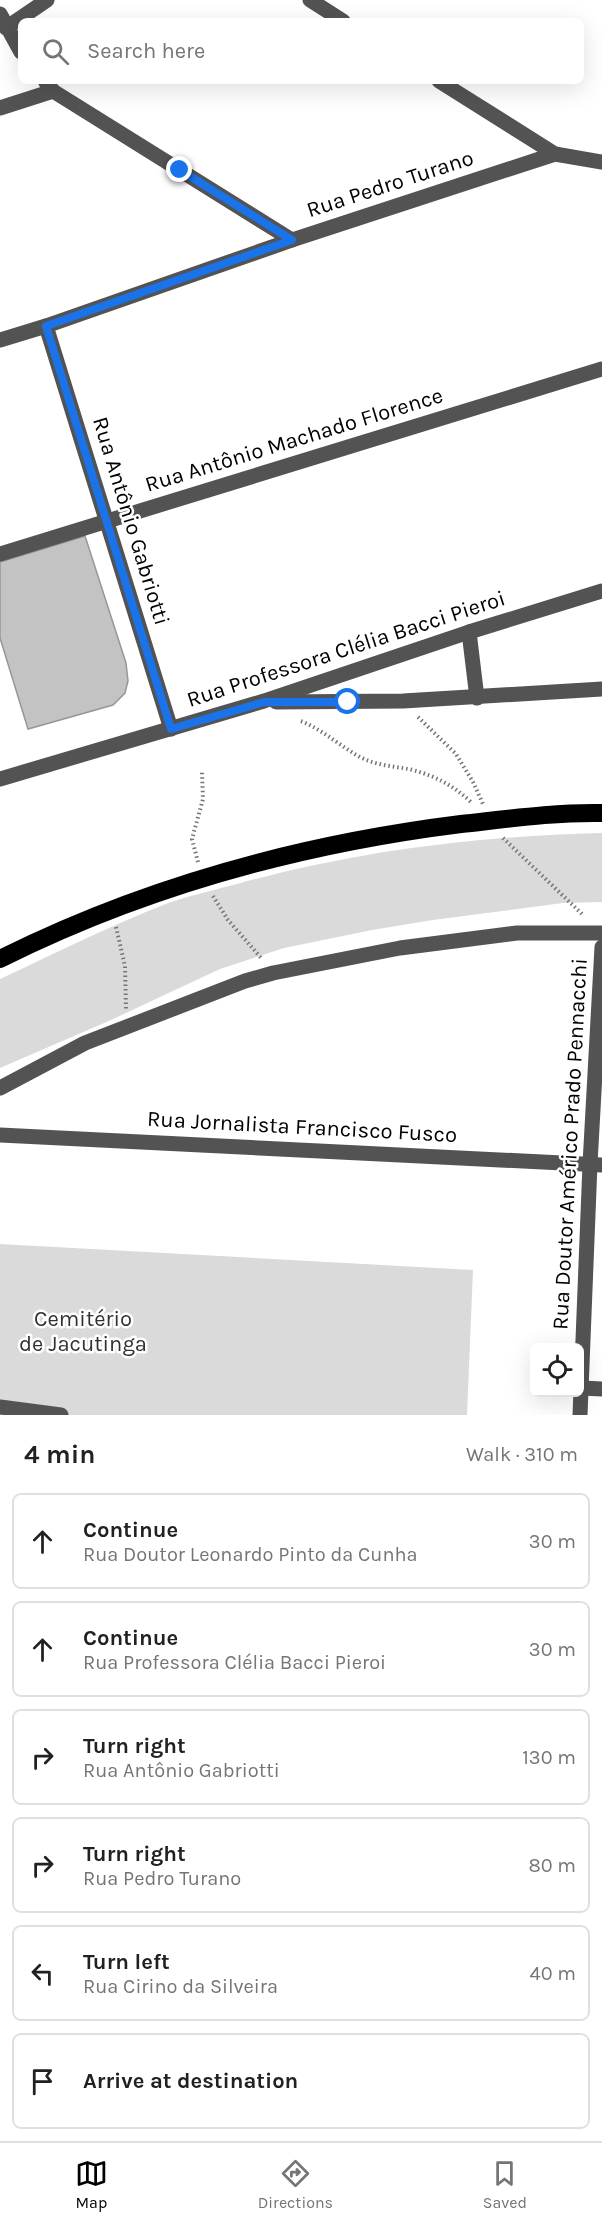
<!DOCTYPE html>
<meta charset="utf-8">
<style>
:root{--surface:#fff;--page:#f6f6f6;--text:#202124;--muted:#757577;--line:#e0e0e0;--accent:#000}
body{margin:0;font-family:Karla,sans-serif;background:var(--page);color:var(--text)}
.controls{position:absolute;right:18px;bottom:18px;display:grid;overflow:hidden;border-radius:9px;box-shadow:0 6px 24px #0002}
.controls button{width:54px;height:54px;display:grid;place-items:center;padding:0;border:0;border-bottom:2px solid var(--line);background:var(--surface);color:var(--text);font:30px sans-serif}
.stop{position:absolute;width:18px;height:18px;margin:-14px;border:4px solid #1a73e8;border-radius:50%;background:#fff}
.stop.end{background:#1a73e8;border-color:#fff;box-shadow:0 2px 6px #0008}
.list{margin:0;padding:0;list-style:none}
h2{display:flex;justify-content:space-between;align-items:center;height:78px;margin:0;padding:0 24px;font-size:26px}
h2 small{font-size:20px;font-weight:400;color:var(--muted)}
.list li{display:grid;grid-template-columns:39px 1fr auto;gap:18px;align-items:center;box-sizing:border-box;height:96px;margin:0 12px 12px;padding:0 12px;border:2px solid var(--line);border-radius:9px}
.list b{display:block;font-size:22px;white-space:nowrap}
.list p{margin:0;font-size:20px;white-space:nowrap;color:var(--muted)}
.list em{font-size:20px;font-style:normal;color:var(--muted)}
.icon{flex:none;width:33px;height:33px;fill:none;stroke:currentColor;stroke-width:2;stroke-linecap:round;stroke-linejoin:round}
.map{position:relative;flex:none;width:602px;height:1415px;overflow:hidden}
.search{position:absolute;background:var(--surface);box-shadow:0 6px 24px #0002;left:18px;right:18px;top:18px;height:66px;display:flex;align-items:center;gap:15px;box-sizing:border-box;padding:0 21px;border-radius:9px;color:var(--muted);font-size:22px}
.sheet{height:726px;background:var(--surface)}
nav{display:flex;justify-content:space-around;align-items:center;box-sizing:border-box;height:84px;border-top:2px solid var(--line);background:var(--surface);font-size:16px;color:var(--muted)}
nav a{display:grid;justify-items:center;gap:3px}
nav .on{color:var(--accent)}
.map>svg:first-child{display:block}
.green{fill:#dadada}
.building{fill:#c3c3c3;stroke:#979797;stroke-width:1.5}
.lines{fill:none;stroke-linecap:round;stroke-linejoin:round}
.path{stroke:#757575;stroke-width:4;stroke-dasharray:1.5 3;stroke-linecap:butt}
.minor{stroke:#535353;stroke-width:15}
.highway{stroke:#000;stroke-width:18}
.route{stroke:#1a73e8;stroke-width:8}
.labels{text-anchor:middle;dominant-baseline:central;stroke-width:5;stroke-linejoin:round;paint-order:stroke}
.street-label{font-size:22px;fill:#000;stroke:#fff}
.park-label{font-size:22px;fill:#313131;stroke:#fff}
</style>
<div class="map">
<svg width="602" height="1415" viewBox="0 0 602 1415">
<rect width="100%" height="100%" fill="#fff"/>
<!-- green -->
<g class="green">
<path d="M602,833V902L563,903L433,920L372,930L284,948L220,969L111,1020L0,1068V979C56,953 113,924 171,902C192,895 215,890 237,884C355,851 479,836 602,833Z"/>
<path d="M0,1244L473,1270L467,1415H0Z"/>
</g>
<!-- building -->
<path class="building" d="M85,536L126,663L128,681L125,693L113,705L28,729L0,638V562Z"/>
<g class="lines">
<!-- path -->
<g class="path">
<path d="M418,717L456,754L473,782L483,804"/>
<path d="M301,721C323,730 340,746 360,757C377,766 395,766 413,770C438,777 454,786 472,803"/>
<path d="M503,838L582,914"/>
<path d="M198,862L192,839L203,799L202,772"/>
<path d="M213,896L228,920L262,959"/>
<path d="M116,927L125,966L126,1009"/>
</g>
<!-- minor -->
<g class="minor">
<path d="M310,0L343,21"/>
<path d="M0,14L21,52"/>
<path d="M6,28L47,0"/>
<path d="M45,81L53,91L292,240"/>
<path d="M439,81L555,154L602,162"/>
<path d="M0,108L53,91"/>
<path d="M46,326L171,729"/>
<path d="M0,340L46,326L292,240L555,154"/>
<path d="M0,554L602,369"/>
<path d="M469,632L477,698"/>
<path d="M276,702L403,701L602,689"/>
<path d="M0,779L264,701L469,632L602,591"/>
<path d="M0,1088L85,1043L245,981L273,973L400,948L517,933H602"/>
<path d="M0,1135L602,1165"/>
<path d="M582,1388L602,1389"/>
<path d="M0,1407L61,1415"/>
<path d="M580,1415L590,1164L602,947"/>
</g>
<!-- highway -->
<path class="highway" d="M0,959C144,887 301,844 461,824C507,819 556,812 602,813"/>
</g>
<g class="lines">
<!-- route -->
<path class="route" d="M180,170L292,240L46,326L171,729L264,702H348"/>
</g>
<g class="labels">
<!-- street labels -->
<g class="street-label">
<text transform="translate(390 184) rotate(-18)">Rua Pedro Turano</text>
<text transform="translate(294 440) rotate(-17)">Rua Antônio Machado Florence</text>
<text transform="translate(131 521) rotate(73)">Rua Antônio Gabriotti</text>
<text transform="translate(346 649) rotate(-18)">Rua Professora Clélia Bacci Pieroi</text>
<text transform="translate(302 1127) rotate(3)">Rua Jornalista Francisco Fusco</text>
<text transform="translate(570 1144) rotate(-87)">Rua Doutor Américo Prado Pennacchi</text>
</g>
<!-- park labels -->
<g class="park-label">
<text x="83" y="1319">Cemitério<tspan x="83" dy="25">de Jacutinga</tspan></text>
</g>
</g>
</svg>
<div class="controls">
<button><svg class="icon" aria-label="locate" viewBox="0 0 24 24"><circle cx="12" cy="12" r="6"/><path d="M12 2v4M12 18v4M2 12h4M18 12h4"/></svg></button>
</div>
<div class="stop" style="left:348px;top:702px"></div>
<div class="stop end" style="left:180px;top:170px"></div>
<div class="search"><svg class="icon" aria-label="search" viewBox="0 0 24 24"><circle cx="10" cy="10" r="6"/><path d="M15 15l6 6"/></svg>Search here</div>
</div>
<section class="sheet">
<h2>4 min<small>Walk · 310 m</small></h2>
<ul class="list">
<li><svg class="icon" aria-label="ahead" viewBox="0 0 24 24"><path d="M12 20V5M6 11l6-6 6 6"/></svg><div><b>Continue</b><p>Rua Doutor Leonardo Pinto da Cunha</p></div><em>30 m</em></li>
<li><svg class="icon" aria-label="ahead" viewBox="0 0 24 24"><path d="M12 20V5M6 11l6-6 6 6"/></svg><div><b>Continue</b><p>Rua Professora Clélia Bacci Pieroi</p></div><em>30 m</em></li>
<li><svg class="icon" aria-label="right" viewBox="0 0 24 24"><path d="M7 20v-9h11M14 6l5 5-5 5"/></svg><div><b>Turn right</b><p>Rua Antônio Gabriotti</p></div><em>130 m</em></li>
<li><svg class="icon" aria-label="right" viewBox="0 0 24 24"><path d="M7 20v-9h11M14 6l5 5-5 5"/></svg><div><b>Turn right</b><p>Rua Pedro Turano</p></div><em>80 m</em></li>
<li><svg class="icon" aria-label="left" viewBox="0 0 24 24"><path d="M17 20v-9H6M10 6l-5 5 5 5"/></svg><div><b>Turn left</b><p>Rua Cirino da Silveira</p></div><em>40 m</em></li>
<li><svg class="icon" aria-label="arrive" viewBox="0 0 24 24"><path d="M6 21V4h12l-3 4 3 4H6"/></svg><div><b>Arrive at destination</b></div></li>
</ul>
</section>
<nav>
<a class="on"><svg class="icon" aria-label="map" viewBox="0 0 24 24"><path d="M3 6l6-2 6 2 6-2v14l-6 2-6-2-6 2zM9 4v14M15 6v14"/></svg>Map</a>
<a><svg class="icon" aria-label="directions" viewBox="0 0 24 24"><path d="M12 3l9 9-9 9-9-9zM9 14v-3h6M13 9l2 2-2 2"/></svg>Directions</a>
<a><svg class="icon" aria-label="saved" viewBox="0 0 24 24"><path d="M7 4h10v16l-5-4-5 4z"/></svg>Saved</a>
</nav>
